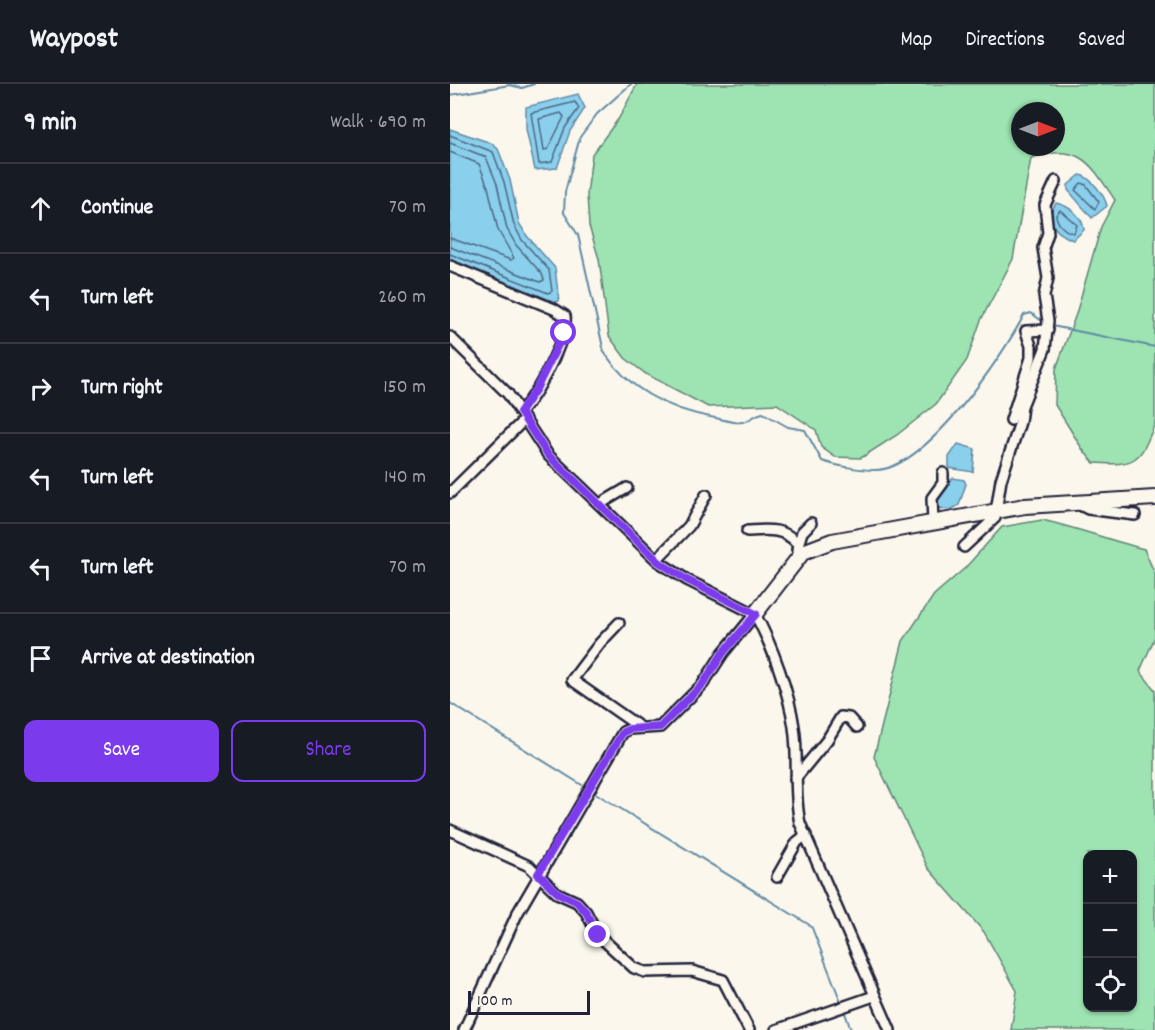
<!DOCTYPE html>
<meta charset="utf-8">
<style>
:root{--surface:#171b24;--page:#242831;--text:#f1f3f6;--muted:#9ea1a6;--line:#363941;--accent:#7c3aed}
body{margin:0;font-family:Dekko,sans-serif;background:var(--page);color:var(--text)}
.controls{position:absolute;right:18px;bottom:18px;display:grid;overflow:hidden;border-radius:12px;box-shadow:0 2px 4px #0004}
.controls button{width:54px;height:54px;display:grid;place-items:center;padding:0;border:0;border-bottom:2px solid var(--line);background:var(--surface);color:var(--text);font:30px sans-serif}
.compass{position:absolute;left:561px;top:18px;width:54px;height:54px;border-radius:50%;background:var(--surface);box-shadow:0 2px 4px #0004;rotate:90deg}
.scale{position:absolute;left:18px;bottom:15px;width:122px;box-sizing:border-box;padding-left:6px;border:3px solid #22223b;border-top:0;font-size:16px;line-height:21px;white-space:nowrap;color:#22223b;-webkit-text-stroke:4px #fbf7ec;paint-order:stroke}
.stop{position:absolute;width:18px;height:18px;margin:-14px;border:4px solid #7c3aed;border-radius:50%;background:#fff}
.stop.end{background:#7c3aed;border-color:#fff;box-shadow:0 2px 6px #0008}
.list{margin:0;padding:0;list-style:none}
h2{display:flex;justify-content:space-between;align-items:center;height:78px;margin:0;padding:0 24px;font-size:26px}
h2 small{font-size:20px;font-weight:400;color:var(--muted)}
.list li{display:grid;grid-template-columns:39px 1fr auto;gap:18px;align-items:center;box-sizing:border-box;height:90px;padding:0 24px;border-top:2px solid var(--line)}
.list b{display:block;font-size:22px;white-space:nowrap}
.list em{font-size:20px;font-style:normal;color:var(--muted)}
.actions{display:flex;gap:12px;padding:18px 24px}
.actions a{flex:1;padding:14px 0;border:2px solid var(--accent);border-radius:12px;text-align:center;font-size:21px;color:var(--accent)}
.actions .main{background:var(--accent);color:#fff}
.icon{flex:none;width:33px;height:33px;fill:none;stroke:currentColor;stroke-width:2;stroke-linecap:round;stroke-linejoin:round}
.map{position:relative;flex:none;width:705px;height:946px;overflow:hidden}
header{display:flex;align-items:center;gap:36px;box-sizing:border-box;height:84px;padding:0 30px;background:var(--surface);border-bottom:2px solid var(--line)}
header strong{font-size:28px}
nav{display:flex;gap:33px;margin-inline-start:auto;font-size:21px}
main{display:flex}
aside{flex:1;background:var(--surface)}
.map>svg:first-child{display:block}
.green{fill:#9de4b2;stroke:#608376;stroke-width:1.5;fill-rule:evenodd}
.water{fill:#8acfec;stroke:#608aa5;stroke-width:1.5}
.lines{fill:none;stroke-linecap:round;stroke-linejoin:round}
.shore{stroke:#4c6782;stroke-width:1.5}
.stream{stroke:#608aa5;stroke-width:2}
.street-casing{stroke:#22223b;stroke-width:14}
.secondary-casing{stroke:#22223b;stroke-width:18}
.street{stroke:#fbf7ec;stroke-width:9}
.secondary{stroke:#fbf7ec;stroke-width:14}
.route{stroke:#7c3aed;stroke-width:8}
</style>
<header>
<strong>Waypost</strong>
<nav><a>Map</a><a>Directions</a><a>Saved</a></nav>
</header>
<main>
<aside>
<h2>9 min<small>Walk · 690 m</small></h2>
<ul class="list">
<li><svg class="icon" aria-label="ahead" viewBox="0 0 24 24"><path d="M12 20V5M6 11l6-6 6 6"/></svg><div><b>Continue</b></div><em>70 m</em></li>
<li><svg class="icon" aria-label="left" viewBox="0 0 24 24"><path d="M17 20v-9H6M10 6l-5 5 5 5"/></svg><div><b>Turn left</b></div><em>260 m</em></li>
<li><svg class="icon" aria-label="right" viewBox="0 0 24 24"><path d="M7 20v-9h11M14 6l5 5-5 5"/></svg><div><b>Turn right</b></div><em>150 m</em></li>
<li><svg class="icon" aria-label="left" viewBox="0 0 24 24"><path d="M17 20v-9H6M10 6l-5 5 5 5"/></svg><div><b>Turn left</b></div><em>140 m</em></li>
<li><svg class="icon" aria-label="left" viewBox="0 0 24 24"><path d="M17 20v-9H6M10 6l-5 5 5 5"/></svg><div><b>Turn left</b></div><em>70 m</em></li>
<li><svg class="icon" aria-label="arrive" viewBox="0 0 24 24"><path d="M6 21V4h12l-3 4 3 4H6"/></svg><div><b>Arrive at destination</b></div></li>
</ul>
<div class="actions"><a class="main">Save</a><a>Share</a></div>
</aside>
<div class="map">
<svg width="705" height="946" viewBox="0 0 705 946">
<rect width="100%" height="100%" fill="#fbf7ec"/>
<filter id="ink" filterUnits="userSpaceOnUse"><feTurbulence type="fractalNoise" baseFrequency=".0167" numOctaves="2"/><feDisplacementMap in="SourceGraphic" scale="12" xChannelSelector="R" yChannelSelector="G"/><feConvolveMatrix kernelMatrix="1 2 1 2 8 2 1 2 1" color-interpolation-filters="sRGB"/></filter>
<g filter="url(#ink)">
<!-- green -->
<g class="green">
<path d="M187,0H705V339C690,378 686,382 644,379L633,366L605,321L606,285L626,230L651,143L665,116C639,77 630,59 581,74L563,175L531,236L517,276L486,320L447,351L411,374L385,373L371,363L366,346L327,320L258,323L196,290L175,274L159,252L149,175L139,142L137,111L142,70L169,34ZM570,27H606V63H570Z"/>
<path d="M592,436C627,444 660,456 694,465L705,490V553L690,587L705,606V946H561L567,907L534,848L478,784L424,673L453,557L484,511L515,484L552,443ZM682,770V924H638V770Z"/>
</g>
<!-- water -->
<g class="water">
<path d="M128,10L135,24L120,47L107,84L85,86L76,45V23Z"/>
<path d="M0,45L41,59L48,65L60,96L69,139L77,152L105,184L109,217L105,218L0,175Z"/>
<path d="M630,91C641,93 655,112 657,122L642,134L618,106V101Z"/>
<path d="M606,119C620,122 633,133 634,146L623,156C611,151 602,145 599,131Z"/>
<path d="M508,360L525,365L523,388L499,384V373Z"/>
<path d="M503,394L514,396L516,400L509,421L501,426L488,424C484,414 496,400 503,394Z"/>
</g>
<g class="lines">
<!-- shore -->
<g class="shore">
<path d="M125,18L129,24L115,44L102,78L89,80L81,29Z"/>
<path d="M111,29L114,33L98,65L94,66L89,35Z"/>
<path d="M0,51L43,68L54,98L64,141L72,156L99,186L102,207L98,209L0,170"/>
<path d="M0,59L36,73L47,100L57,145L66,161L92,190L94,196L90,198L0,163"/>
<path d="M0,68L29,80L38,103L48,146L64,174L61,176L0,154"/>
<path d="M631,99L636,101L649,118L645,125L625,106Z"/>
<path d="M610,126L627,141L624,149C615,148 607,140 606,131Z"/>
</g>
<!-- stream -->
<g class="stream">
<path d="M181,0L147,30L130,53L115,108L114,129L128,151L154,268C180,308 220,326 265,334C273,335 284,340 292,338C300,337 305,330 313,329L338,343L355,346L372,377C386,382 411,386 426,386C476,385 553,272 574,231L581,229L596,240"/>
<path d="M0,11L60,1L72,4L84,0"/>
<path d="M602,242L705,263"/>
<path d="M0,619L132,701"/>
<path d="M142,707L358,840L362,844L391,918"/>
<path d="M395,929L401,946"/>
</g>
<!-- street casing -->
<g class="street-casing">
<g id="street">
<path d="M0,182L104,225L115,232C118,254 86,313 70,328"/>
<path d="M0,253L58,310L98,371L209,478L237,496L305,530C322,561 339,608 344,643C349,675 343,707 350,739L440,946"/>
<path d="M561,336L581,274V262L576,247L598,246"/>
<path d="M0,409L74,336"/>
<path d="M150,420L177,404"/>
<path d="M628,420L638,425L685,431"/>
<path d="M483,438L482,414L493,399V389"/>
<path d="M297,447C316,446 333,443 347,459"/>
<path d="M514,463L545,434L551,396L570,338L572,322L595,265L598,237L594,212L598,194L593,164L598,149L595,121L606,97"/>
<path d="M347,465L352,448L361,439"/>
<path d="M207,475L239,442L256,411"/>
<path d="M169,539L150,559L122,596L191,644"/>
<path d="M345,695L377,656L391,633L399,634L407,643"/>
<path d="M0,746L79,782L107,809L127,818L136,828L148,851L184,884L195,888L242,887L273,896L299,946"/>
<path d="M327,793L347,758L356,751"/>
<path d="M14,946L67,830L173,648L180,645L210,643L253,600L273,569L305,530"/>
<path d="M326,946L424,912"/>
</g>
</g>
<!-- secondary casing -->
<g class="secondary-casing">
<path id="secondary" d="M305,530L353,468L382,457L575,422L705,414"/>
</g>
<!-- street -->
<use href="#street" class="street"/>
<!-- secondary -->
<use href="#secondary" class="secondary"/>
</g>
</g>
<g class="lines" filter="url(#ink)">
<!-- route -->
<path class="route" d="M114,249L86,305L70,328L98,371L209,478L237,496L306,530L273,569L253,600L210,643L180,645L173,648L88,790L108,809L127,818L136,828L148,851"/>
</g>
</svg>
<div class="controls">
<button>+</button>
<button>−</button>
<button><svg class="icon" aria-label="locate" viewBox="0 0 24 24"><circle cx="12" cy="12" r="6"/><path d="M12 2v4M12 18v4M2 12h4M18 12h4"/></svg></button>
</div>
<svg class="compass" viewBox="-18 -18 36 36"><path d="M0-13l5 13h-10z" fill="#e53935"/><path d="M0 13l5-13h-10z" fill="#9ea1a6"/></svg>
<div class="scale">100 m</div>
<div class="stop" style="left:114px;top:249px"></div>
<div class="stop end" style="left:148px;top:851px"></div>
</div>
</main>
